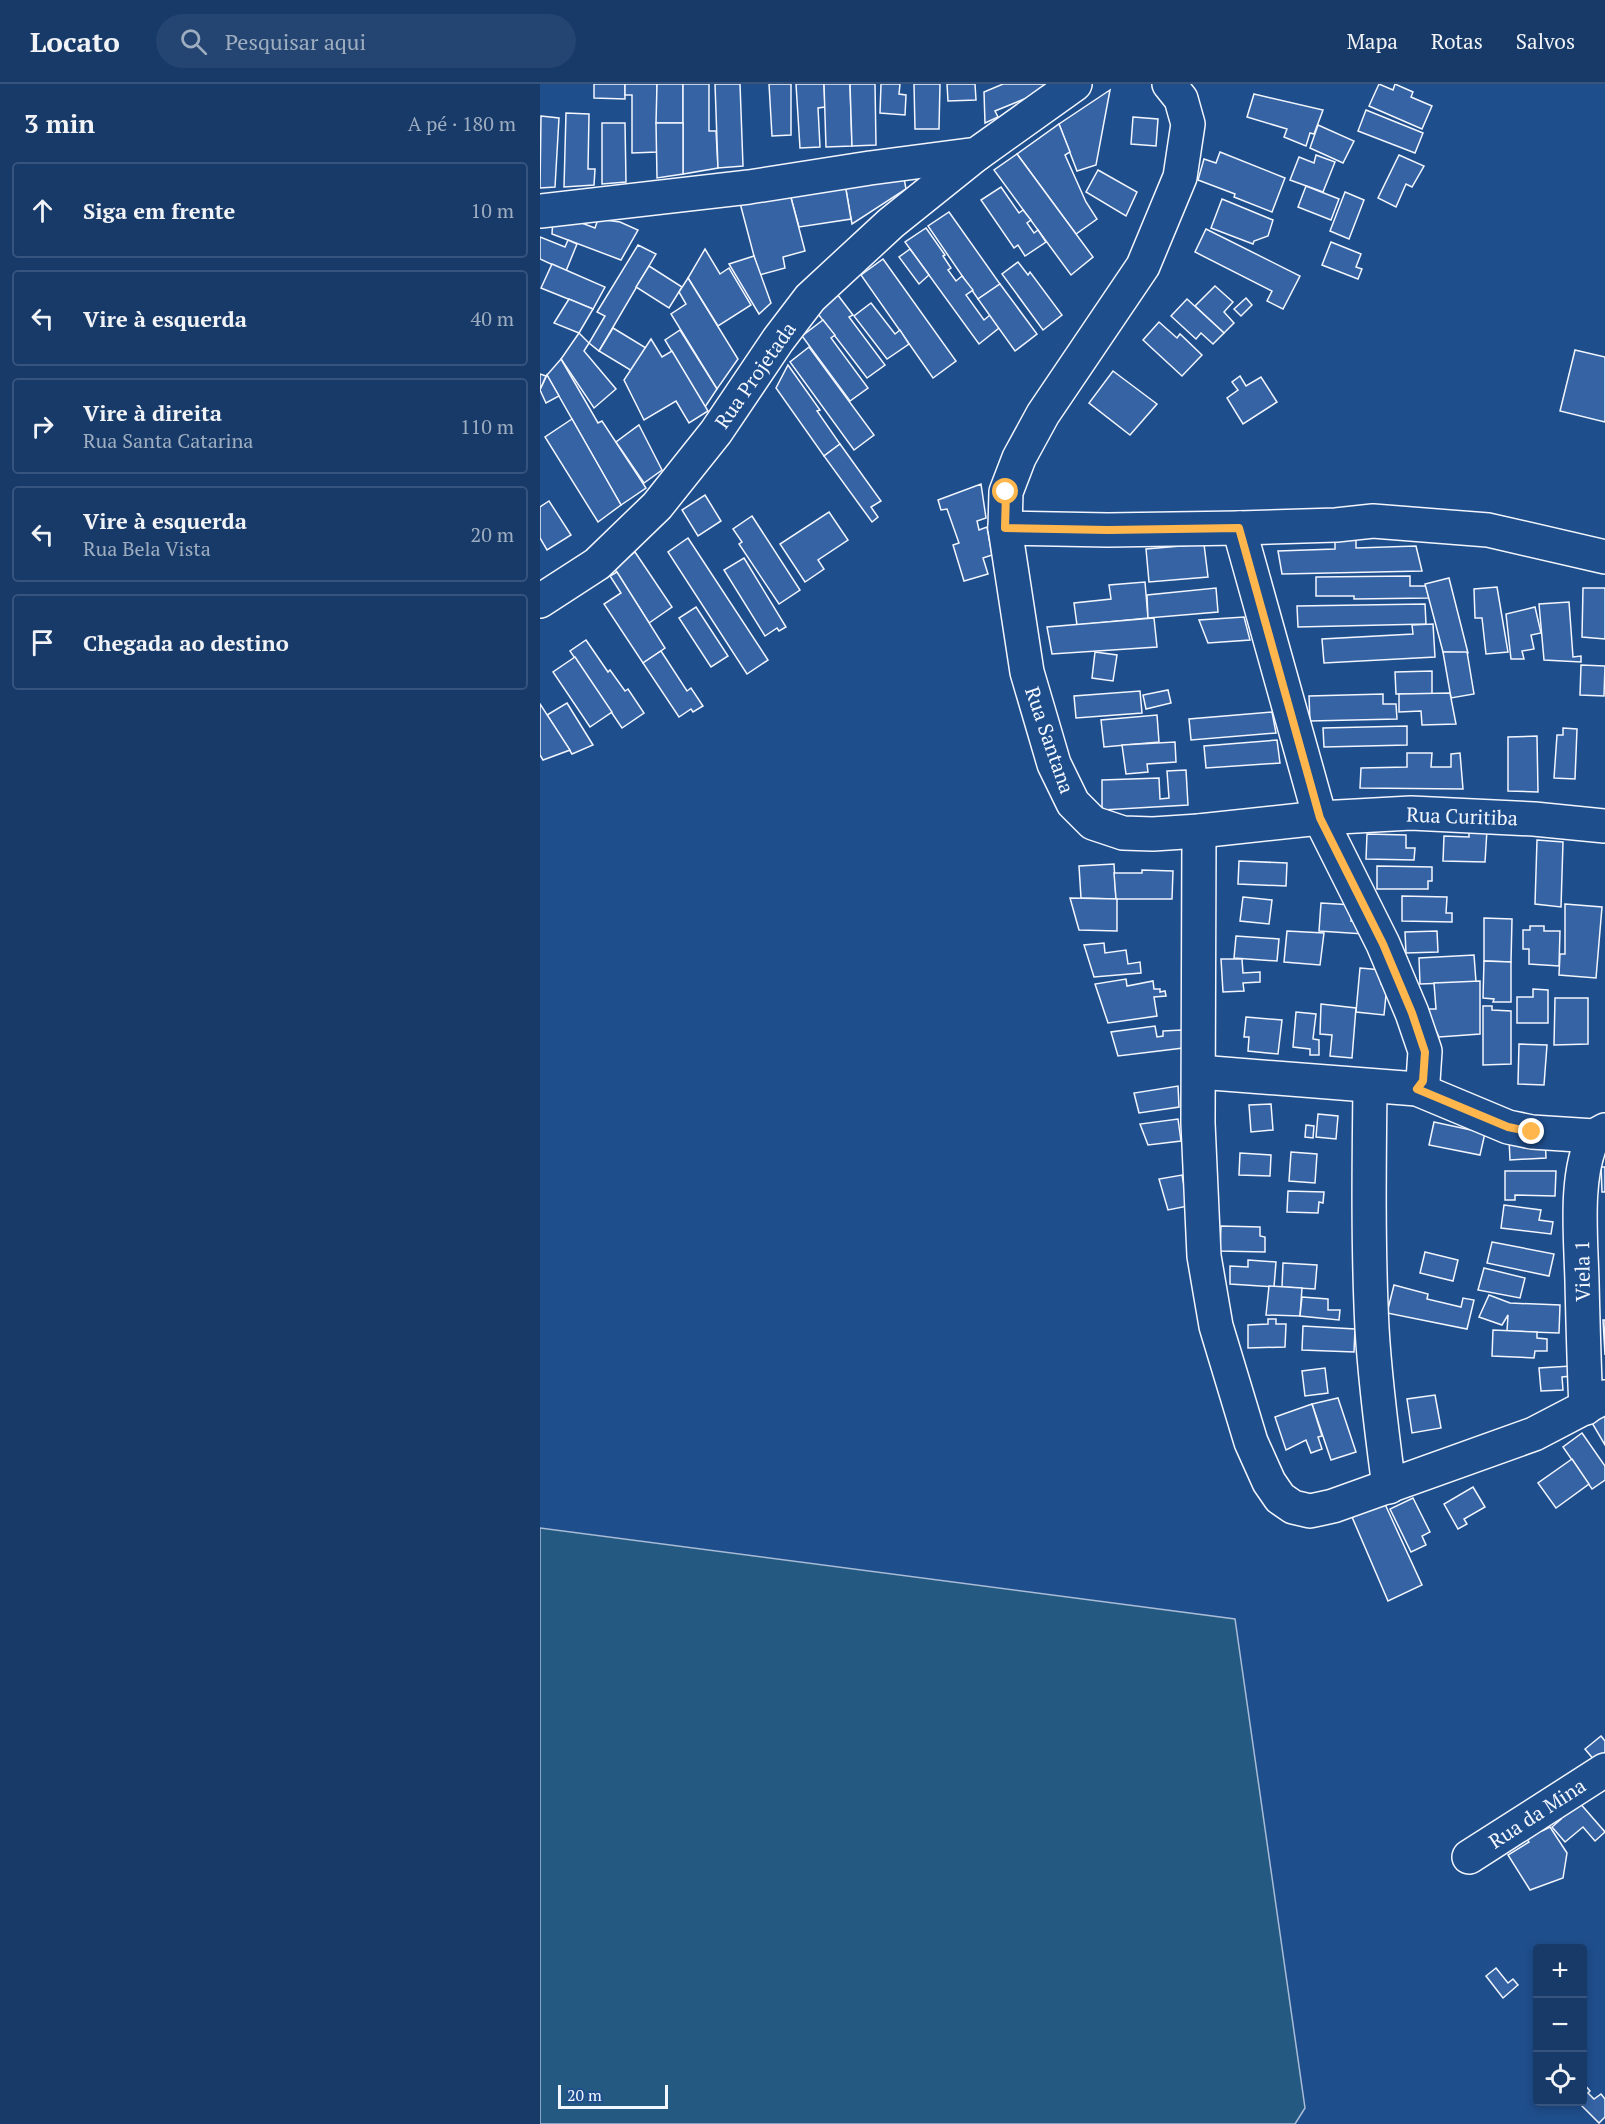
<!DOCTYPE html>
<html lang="pt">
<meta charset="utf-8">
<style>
:root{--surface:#173a69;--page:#244571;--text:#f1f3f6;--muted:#9eadc0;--line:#36547d}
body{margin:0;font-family:"PT Serif",serif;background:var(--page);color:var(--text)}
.controls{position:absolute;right:18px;bottom:18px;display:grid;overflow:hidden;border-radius:6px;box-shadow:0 3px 9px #0003}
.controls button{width:54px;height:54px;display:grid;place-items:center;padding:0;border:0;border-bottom:2px solid var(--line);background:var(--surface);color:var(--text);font:30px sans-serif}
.scale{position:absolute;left:18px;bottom:15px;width:110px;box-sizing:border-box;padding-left:6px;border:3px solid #f2f6ff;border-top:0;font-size:16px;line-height:21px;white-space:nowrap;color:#f2f6ff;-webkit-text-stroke:4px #1f4e8c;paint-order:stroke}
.stop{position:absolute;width:18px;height:18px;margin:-14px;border:4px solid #ffb74d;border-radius:50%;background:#fff}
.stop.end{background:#ffb74d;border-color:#fff;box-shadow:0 2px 6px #0008}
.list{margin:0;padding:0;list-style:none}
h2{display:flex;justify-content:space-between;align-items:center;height:78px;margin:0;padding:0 24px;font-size:26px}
h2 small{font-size:20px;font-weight:400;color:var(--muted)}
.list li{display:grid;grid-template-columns:39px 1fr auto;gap:18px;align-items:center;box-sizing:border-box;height:96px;margin:0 12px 12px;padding:0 12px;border:2px solid var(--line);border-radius:6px}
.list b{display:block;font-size:22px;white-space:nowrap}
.list p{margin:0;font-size:20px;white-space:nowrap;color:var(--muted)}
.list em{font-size:20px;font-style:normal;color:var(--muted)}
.icon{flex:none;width:33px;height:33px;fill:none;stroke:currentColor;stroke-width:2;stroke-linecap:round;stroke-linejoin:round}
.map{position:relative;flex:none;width:1065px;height:2040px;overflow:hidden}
header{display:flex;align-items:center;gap:36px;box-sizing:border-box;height:84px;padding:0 30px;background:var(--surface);border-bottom:2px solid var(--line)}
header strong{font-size:28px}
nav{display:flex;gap:33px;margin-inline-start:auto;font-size:21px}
.search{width:420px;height:54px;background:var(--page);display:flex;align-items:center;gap:15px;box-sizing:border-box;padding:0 21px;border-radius:33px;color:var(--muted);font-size:22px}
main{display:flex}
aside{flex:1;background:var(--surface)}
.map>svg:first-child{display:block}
.green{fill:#245a82;stroke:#a8bbd7;stroke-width:1.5}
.building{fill:#3563a3;stroke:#f2f6ff;stroke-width:1.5}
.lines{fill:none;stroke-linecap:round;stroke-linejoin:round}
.minor-casing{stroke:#f2f6ff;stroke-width:36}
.minor{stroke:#1f4e8c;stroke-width:33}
.route{stroke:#ffb74d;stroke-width:8}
.labels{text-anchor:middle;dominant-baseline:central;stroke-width:4.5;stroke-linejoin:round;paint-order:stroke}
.street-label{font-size:20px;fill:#f2f6ff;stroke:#1f4e8c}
</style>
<header>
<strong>Locato</strong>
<div class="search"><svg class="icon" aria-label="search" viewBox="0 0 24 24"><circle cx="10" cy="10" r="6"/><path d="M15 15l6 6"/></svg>Pesquisar aqui</div>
<nav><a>Mapa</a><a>Rotas</a><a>Salvos</a></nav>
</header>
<main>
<aside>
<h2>3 min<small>A pé · 180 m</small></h2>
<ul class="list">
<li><svg class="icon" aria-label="ahead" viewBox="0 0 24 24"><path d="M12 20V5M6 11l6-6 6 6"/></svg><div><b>Siga em frente</b></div><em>10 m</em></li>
<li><svg class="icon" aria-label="left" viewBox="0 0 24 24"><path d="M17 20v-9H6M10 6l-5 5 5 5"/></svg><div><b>Vire à esquerda</b></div><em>40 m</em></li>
<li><svg class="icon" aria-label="right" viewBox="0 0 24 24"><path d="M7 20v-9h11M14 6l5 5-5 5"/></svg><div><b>Vire à direita</b><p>Rua Santa Catarina</p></div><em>110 m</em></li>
<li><svg class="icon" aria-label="left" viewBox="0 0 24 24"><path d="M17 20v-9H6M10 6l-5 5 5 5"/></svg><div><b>Vire à esquerda</b><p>Rua Bela Vista</p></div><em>20 m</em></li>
<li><svg class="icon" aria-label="arrive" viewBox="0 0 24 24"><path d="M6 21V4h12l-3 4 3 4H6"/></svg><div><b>Chegada ao destino</b></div></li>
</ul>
</aside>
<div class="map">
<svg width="1065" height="2040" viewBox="0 0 1065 2040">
<rect width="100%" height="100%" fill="#1f4e8c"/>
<!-- green -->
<path class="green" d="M0,1444L695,1535L765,2024L755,2040H0Z"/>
<!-- building -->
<g class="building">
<path d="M54,0H85V15L54,14Z"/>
<path d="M85,0H117V68L92,69V11H85Z"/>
<path d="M117,0H143V39H116Z"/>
<path d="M143,0H169V47H176L178,84L143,90Z"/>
<path d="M175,0H200L203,82L178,84Z"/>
<path d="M229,0H251V51L232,52Z"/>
<path d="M256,0H284L285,23L278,24L280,63L260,64Z"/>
<path d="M284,0H310L312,62L286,63Z"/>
<path d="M310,0H335L336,61L312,62Z"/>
<path d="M341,0H360L359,10L366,11L365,31L340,29Z"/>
<path d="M374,0H400L399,45H375Z"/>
<path d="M407,0H435L436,16L408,17Z"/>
<path d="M463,0H521L455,27L458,33L445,39L444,8Z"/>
<path d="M839,0L853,6L855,0L873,8L871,13L892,22L882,45L829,22Z"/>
<path d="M570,6L556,81L537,87L519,40Z"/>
<path d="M714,10L783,26L774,50L770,49L766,62L744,53L747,45L707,33Z"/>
<path d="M826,26L883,49L875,69L818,47Z"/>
<path d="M26,29L49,30L48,85H55L54,101L24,103Z"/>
<path d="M1,32L19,34L15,103L0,104Z"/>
<path d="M593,33L618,35L616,62L591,60Z"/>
<path d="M62,39H85L86,98L62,100Z"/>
<path d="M116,39H143V90L117,94Z"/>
<path d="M519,40L530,68L525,71L546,118L557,135L536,150L477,70Z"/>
<path d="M778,41L814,57L803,79L770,64Z"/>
<path d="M680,68L745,94L732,128L694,113L695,110L658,96L664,75L676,79Z"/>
<path d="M477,70L553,173L531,191L454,86Z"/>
<path d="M776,71L795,78L783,108L750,96L759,73L774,79Z"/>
<path d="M859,71L884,82L872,103L866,100L856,123L838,114Z"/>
<path d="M558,86L597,108L586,132L546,108Z"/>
<path d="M363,89L366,105L312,140L305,100Z"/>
<path d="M305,100L311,135L259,143L250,110Z"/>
<path d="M766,102L799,115L791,136L758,123Z"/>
<path d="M461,103L479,129L483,126L491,136L487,139L494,149L498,146L506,158L485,172L478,161L474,164L441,116Z"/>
<path d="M805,108L824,116L809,155L790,147Z"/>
<path d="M250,110L265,167L243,173L245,184L219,191L200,119Z"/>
<path d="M682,115L733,136L728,152L714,157L713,160L671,144Z"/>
<path d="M409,128L460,200L438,215L388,142Z"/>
<path d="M13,134L39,138L55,144L58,135L80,138L98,146L81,176L12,150Z"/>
<path d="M386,144L405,171L403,172L411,184L408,186L416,197L422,192L433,206L426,211L444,236L450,231L459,244L439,260L365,158Z"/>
<path d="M666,145L760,192L743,225L727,217L732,207L655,168Z"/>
<path d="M0,153L25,163L28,156L37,160L26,187L0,175Z"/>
<path d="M791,158L821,170L816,183L822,185L818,195L782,181Z"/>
<path d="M98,161L116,170L59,267L49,259L65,232L57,228Z"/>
<path d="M165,165L180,190L189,184L211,221L178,242L148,194Z"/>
<path d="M370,165L389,191L379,200L359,173Z"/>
<path d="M214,172L231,219L219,230L189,180Z"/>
<path d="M343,175L416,277L393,294L321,191Z"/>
<path d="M478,178L488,191L490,188L522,231L503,246L462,190Z"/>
<path d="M12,180L65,203L53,225L1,204Z"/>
<path d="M109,182L142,203L129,224L96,203Z"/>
<path d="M148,194L198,275L177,305L131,230L146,220L139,208Z"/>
<path d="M460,200L497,250L475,267L438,215Z"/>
<path d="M675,202L693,218L684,228L694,239L684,249L655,222Z"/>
<path d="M297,210L313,231L309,233L345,281L327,294L275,226Z"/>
<path d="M706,214L712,221L701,232L694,225Z"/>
<path d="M29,215L53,225L39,249L14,239Z"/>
<path d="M647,215L684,249L673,260L661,249L656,255L631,232Z"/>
<path d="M331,219L355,250L360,246L369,260L347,275L314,232Z"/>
<path d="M283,236L295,251L291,254L328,304L310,317L262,252Z"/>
<path d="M619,238L637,254L640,250L662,271L642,292L603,256Z"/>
<path d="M73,244L106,264L92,287L59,267Z"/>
<path d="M140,246L177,305L165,323L125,256Z"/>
<path d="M39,249L49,259L44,267L76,305L54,324L21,275Z"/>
<path d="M111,255L122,273L132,267L168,327L149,339L136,317L104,336L84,296Z"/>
<path d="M269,263L334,351L314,366L250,278Z"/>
<path d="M1035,266L1065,273V338L1020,327Z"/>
<path d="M21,275L58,339L62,337L106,404L81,421L7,291Z"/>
<path d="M248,281L280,326L277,327L300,360L284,372L236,304Z"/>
<path d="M573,287L617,320L590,351L549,319Z"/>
<path d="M0,290L6,292L0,306Z"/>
<path d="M7,291L19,312L6,319L0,306Z"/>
<path d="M700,292L706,302L721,293L737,318L703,340L687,314L698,306L692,298Z"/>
<path d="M32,335L81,421L58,438L5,353Z"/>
<path d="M99,341L122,386L104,399L76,358Z"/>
<path d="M300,360L341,417L331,423L338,433L332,438L284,372Z"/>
<path d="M441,400L446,434L437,437L439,446L447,443L452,471L443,474L448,490L424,497L413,461L419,459L407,425L401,426L398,416Z"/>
<path d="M165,411L181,437L158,452L142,426Z"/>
<path d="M9,417L31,451L7,466L0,454V423Z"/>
<path d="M289,428L308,456L278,476L284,485L265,498L240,460Z"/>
<path d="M212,432L260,506L239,520L199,460L202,458L193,445Z"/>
<path d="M148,454L228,576L207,590L128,468Z"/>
<path d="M816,456V464L876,462L882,487L742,490L738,467L795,465V457Z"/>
<path d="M664,460L668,493L609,498L606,465Z"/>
<path d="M95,468L132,523L109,539L74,484Z"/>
<path d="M204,474L246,543L239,547L237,544L225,552L184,486Z"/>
<path d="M77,488L125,564L103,579L64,520L81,509L70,492Z"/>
<path d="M870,492V502H886L889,514L814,515V512H776V493Z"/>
<path d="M909,494L928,569L903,568L885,500Z"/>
<path d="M605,498L608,534L537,541L534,519L571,515L569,501Z"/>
<path d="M957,503L968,568L946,570L942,534H935L934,505Z"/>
<path d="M676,504L678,528L608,534L607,511Z"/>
<path d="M1043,504H1065V555L1042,553Z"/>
<path d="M1029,518L1033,573L1041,572V578L1004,576L999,520Z"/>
<path d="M885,520L886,540L758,543L757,522Z"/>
<path d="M156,523L188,572L171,583L139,534Z"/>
<path d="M995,523L1001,549L991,551L994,565L982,567L984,575H971L966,530Z"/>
<path d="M704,533L710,556L668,559L659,536Z"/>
<path d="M614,534L617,563L512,570L507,543Z"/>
<path d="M893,540L895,573L784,579L782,555L873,550L872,541Z"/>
<path d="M46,556L68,588L70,586L85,607L88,605L104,629L82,644L30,567Z"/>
<path d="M121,567L147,607L151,604L163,622L153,628L151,625L139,633L103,579Z"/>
<path d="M555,568L577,571L573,597L552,594Z"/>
<path d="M903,568H927L934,610L911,614Z"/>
<path d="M35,573L72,628L50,643L13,588Z"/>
<path d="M1041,581L1065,582L1064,612L1040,611Z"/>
<path d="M892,587V610H856L855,588Z"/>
<path d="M628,606L631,619L606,625L603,611Z"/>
<path d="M600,607L602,629L536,634L534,612Z"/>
<path d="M910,609L916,640L882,641L881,627L859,628V610Z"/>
<path d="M843,610V620H856L857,635L770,637L769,612Z"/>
<path d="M27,619L53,661L32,670L7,631Z"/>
<path d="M0,620L30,666L3,676L0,671Z"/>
<path d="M732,628L736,649L651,656L649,635Z"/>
<path d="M617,631L619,658L564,663L561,636Z"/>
<path d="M867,642V661L784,663L783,644Z"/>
<path d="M1023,644L1037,645L1035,695L1014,694L1017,651H1023Z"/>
<path d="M997,652L998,708L968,707V653Z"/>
<path d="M737,656L740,679L666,684L664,662Z"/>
<path d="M635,658L636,678L607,680L608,688L586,690L582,661Z"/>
<path d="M867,669H892L891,683H911V670L920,669L923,705L820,704L821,684L867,683Z"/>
<path d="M646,686L648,721L562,726V696L619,694L620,715L629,714L627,687Z"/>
<path d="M929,745L947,746L945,778L903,777L904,752L929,753Z"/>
<path d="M827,750L866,751V764H875L874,776L826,775Z"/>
<path d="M997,756L1023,758L1021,823L995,820Z"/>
<path d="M699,777L747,779L746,802L698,800Z"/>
<path d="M574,780L576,815L541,814L539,782Z"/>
<path d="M837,782L892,783V797H888V805H837Z"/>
<path d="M602,786L633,787L632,815H576L574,789H602Z"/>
<path d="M862,812L907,813L906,829H912V838L862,837Z"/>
<path d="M703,813L732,816L729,840L700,837Z"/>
<path d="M530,814L577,815V847L539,846Z"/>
<path d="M781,819L813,821L811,837L822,838L824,850L779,847Z"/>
<path d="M1025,820L1062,823L1056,894L1019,891L1020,870H1025Z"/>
<path d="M944,834L972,835L971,878L944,877Z"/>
<path d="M990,842H1004V847H1020L1019,882L989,880V865H983V846H990Z"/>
<path d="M747,847L784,849L780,881L744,878Z"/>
<path d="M897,847L898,868L866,869L865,848Z"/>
<path d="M696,852L739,855L737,877L694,874Z"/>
<path d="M564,859L565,869L586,866L588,880L600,878L601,889L554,893L544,861Z"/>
<path d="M934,871L936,898L880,900L879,874Z"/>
<path d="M681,875H702L703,889L720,888V898L703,899L704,907L683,908Z"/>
<path d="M944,877L971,878V918H953L954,915L943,914Z"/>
<path d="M820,884L842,886L841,900L847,901L844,931L816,928Z"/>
<path d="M586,895L587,902L613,897L614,905H620V908L625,907L626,912L614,913L617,932L568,939L555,900Z"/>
<path d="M940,897V950L899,953L886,925H896L894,899Z"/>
<path d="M993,905L1008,906V939H977V913H993Z"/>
<path d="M1015,914H1048V960L1014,961Z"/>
<path d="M781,920L816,924L812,974L790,972L792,951L780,950Z"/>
<path d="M943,922H952V926L971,927V980L943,981Z"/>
<path d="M756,928L776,930L773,955L779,956V971H770V965L753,963Z"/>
<path d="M706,933L742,936L738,970L708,967L709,953H704Z"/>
<path d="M615,942L617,953L623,952V947L642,946L643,964L578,972L571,948Z"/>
<path d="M979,960L1007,961L1004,1001L978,1000Z"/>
<path d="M638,1002L639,1023L599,1029L594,1009Z"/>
<path d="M731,1020L733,1046L711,1048L709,1021Z"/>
<path d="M778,1030L798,1032L796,1055L776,1053Z"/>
<path d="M638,1035L641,1057L608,1061L600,1040Z"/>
<path d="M894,1038L945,1049L940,1071L889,1061Z"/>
<path d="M766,1041L774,1042L773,1054L765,1053Z"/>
<path d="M1005,1052L1006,1074L970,1076L969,1054Z"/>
<path d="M751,1068L777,1070L775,1099L749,1097Z"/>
<path d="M700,1069L731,1071L730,1092L699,1091Z"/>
<path d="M1061,1083H1065V1108H1062Z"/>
<path d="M965,1087H1016L1015,1112L975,1111V1116H965Z"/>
<path d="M642,1091L648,1122L628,1126L619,1095Z"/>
<path d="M748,1107L784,1108L783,1119L779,1118L778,1129L747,1128Z"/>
<path d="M964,1121L1001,1126L999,1136L1013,1138L1011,1150L961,1144Z"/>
<path d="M681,1142L720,1143V1152L725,1153V1168L680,1167Z"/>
<path d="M952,1158L1014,1170L1009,1192L947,1179Z"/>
<path d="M885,1168L918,1176L913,1197L880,1189Z"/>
<path d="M708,1176L736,1178L734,1203L690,1200V1182L708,1183Z"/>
<path d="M743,1179L777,1181L775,1205L742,1203Z"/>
<path d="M944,1184L985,1194L980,1214L938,1206Z"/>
<path d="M854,1201L888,1210L887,1215L921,1223L923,1214L934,1216L927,1245L847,1229Z"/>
<path d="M729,1202L762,1204L760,1232L726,1231Z"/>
<path d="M949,1211L970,1219L1020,1221L1019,1249L967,1247L968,1231L962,1241L939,1233Z"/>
<path d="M762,1213L788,1215V1226H800L799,1236L760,1232Z"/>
<path d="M728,1235H736V1240H746L745,1263L708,1264V1241L728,1240Z"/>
<path d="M1063,1236H1065V1271Z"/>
<path d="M763,1242L815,1245L814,1268L762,1266Z"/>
<path d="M953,1246L997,1248V1254L1007,1255V1267H995L994,1274L952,1272Z"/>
<path d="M1031,1282L1032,1292L1022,1293L1023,1306L1001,1307L999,1284Z"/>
<path d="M785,1284L788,1309L765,1312L762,1287Z"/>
<path d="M895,1311L901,1344L872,1349L867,1315Z"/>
<path d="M798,1314L816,1368L791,1376L772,1320Z"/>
<path d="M772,1320L782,1352L778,1353L782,1365L771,1369L766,1356L746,1366L735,1333Z"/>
<path d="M1065,1323V1361L1048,1332Z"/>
<path d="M1042,1349L1065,1382V1396L1052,1405L1023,1363Z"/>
<path d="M1032,1375L1049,1400L1016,1424L998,1399Z"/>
<path d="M933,1403L945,1423L924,1435L927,1440L918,1445L904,1420Z"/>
<path d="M873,1414L890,1448L882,1452L886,1461L871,1468L850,1425Z"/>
<path d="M844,1418L882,1501L848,1517L812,1433Z"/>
<path d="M1061,1652L1065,1657V1669L1055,1677L1045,1665Z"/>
<path d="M1038,1717L1065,1748L1055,1757L1043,1743L1025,1758L1012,1743L1021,1735L1019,1732Z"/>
<path d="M997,1739L1002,1747L1010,1743L1027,1769L1023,1794L990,1806L968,1771L989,1758L982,1749Z"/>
<path d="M956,1884L968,1899L973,1895L978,1901L963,1914L946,1892Z"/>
<path d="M1044,2000L1050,2007L1048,2009L1054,2015L1061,2010L1065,2015V2033L1059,2039L1038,2018H1042Z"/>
</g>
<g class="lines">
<!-- minor casing -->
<g class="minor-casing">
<g id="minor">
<path d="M629,0L641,15L648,40L640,93L603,182L503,330L479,374L466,408L465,444L487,588L514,680L533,719L553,739L583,749L613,750L659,747L780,734L871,729L994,735L1065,742"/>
<path d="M0,127L209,103L330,84L437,70L535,0"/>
<path d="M465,444L568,446L699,444L796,441L833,437L948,446L1065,473"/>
<path d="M699,444L780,734L843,860L872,929L885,967L883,997L877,1005"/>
<path d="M0,517L57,480L117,422L176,348L238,256L270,214L351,139L437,70"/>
<path d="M659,747L658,1039L664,1172L676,1242L711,1358L729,1398L740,1414L753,1423L770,1427L793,1422L994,1350L1065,1313"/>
<path d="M659,988L877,1005L968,1043L992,1048L1054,1052L1065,1046"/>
<path d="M830,1003C829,1083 828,1164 832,1244C835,1298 842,1350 849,1403"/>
<path d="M1046,1324C1044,1282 1043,1240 1042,1198C1041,1154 1034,1091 1054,1052"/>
<path d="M929,1773L1065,1686"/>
</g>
</g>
<!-- minor -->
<use href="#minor" class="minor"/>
</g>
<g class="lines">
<!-- route -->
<path class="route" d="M466,408L465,444L568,446L699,444L780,734L843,860L872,929L885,968L883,997L877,1005L968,1043L992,1048"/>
</g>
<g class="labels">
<!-- street labels -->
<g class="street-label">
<text transform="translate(215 291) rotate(-55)">Rua Projetada</text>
<text transform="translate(510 656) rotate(71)">Rua Santana</text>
<text transform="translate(922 732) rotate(2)">Rua Curitiba</text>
<text transform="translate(1042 1187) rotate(-91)">Viela 1</text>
<text transform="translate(997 1729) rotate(-33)">Rua da Mina</text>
</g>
</g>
</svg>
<div class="controls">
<button>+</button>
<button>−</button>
<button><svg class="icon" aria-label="locate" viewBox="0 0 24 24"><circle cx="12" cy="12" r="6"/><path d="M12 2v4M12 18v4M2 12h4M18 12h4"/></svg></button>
</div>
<div class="scale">20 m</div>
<div class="stop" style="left:466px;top:408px"></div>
<div class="stop end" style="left:992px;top:1048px"></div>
</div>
</main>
